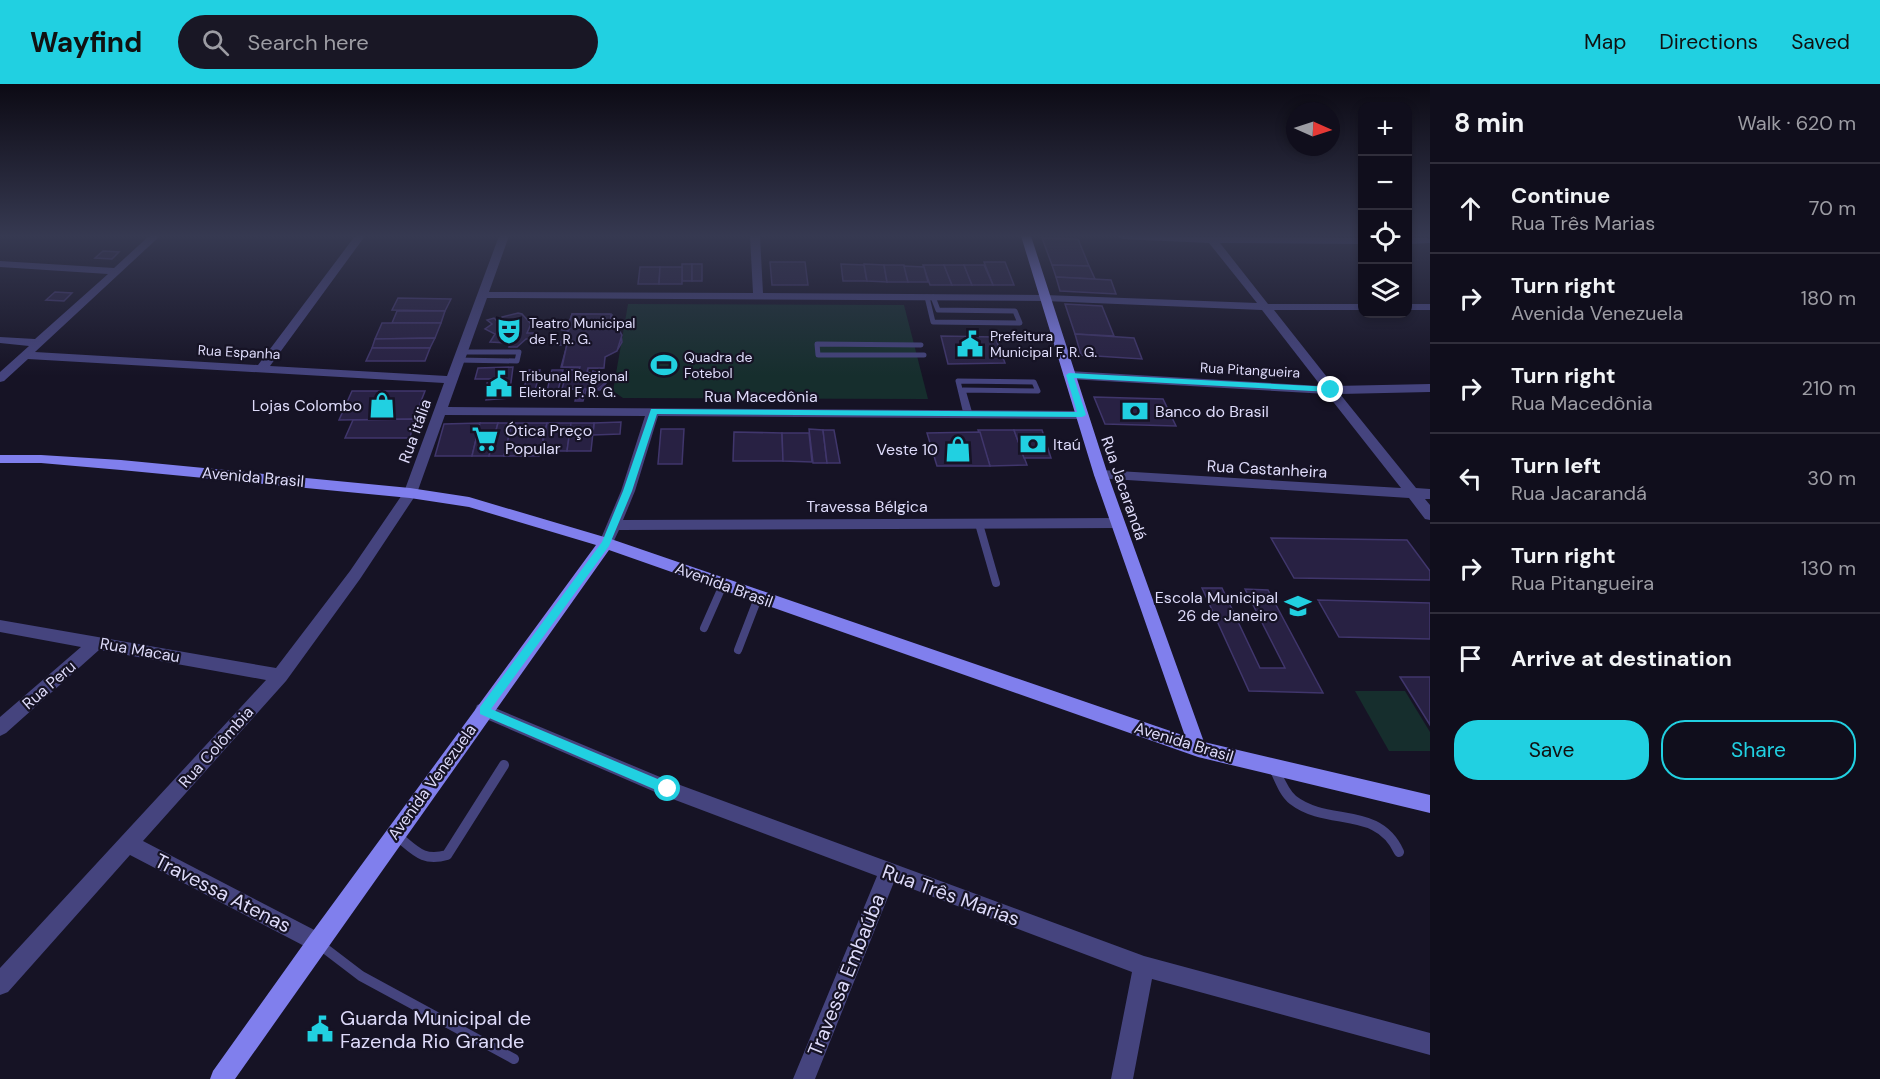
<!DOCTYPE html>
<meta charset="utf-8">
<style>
:root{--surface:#100e1c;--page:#191725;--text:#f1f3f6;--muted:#9c9ca3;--line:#302e3b;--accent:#21d0e1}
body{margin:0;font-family:"DM Sans",sans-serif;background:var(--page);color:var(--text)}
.controls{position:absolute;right:18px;top:18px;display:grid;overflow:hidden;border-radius:12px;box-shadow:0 3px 9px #0003}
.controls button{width:54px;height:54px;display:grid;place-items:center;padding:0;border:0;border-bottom:2px solid var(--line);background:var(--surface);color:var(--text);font:30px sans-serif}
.compass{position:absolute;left:1286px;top:18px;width:54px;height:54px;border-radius:50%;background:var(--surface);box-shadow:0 3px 9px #0003;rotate:93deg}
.stop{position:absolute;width:18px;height:18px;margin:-14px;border:4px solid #21d0e1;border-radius:50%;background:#fff}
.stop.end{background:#21d0e1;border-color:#fff;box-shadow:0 2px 6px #0008}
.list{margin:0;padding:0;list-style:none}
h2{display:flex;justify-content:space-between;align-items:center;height:78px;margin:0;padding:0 24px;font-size:26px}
h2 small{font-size:20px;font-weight:400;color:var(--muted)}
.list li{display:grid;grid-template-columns:39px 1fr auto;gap:18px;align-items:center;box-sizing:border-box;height:90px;padding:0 24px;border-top:2px solid var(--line)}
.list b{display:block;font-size:22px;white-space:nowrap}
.list p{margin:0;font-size:20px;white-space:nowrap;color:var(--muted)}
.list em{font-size:20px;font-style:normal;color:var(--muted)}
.actions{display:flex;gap:12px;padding:18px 24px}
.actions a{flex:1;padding:14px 0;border:2px solid var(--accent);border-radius:24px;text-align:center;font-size:21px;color:var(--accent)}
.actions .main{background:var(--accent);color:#111}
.icon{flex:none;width:33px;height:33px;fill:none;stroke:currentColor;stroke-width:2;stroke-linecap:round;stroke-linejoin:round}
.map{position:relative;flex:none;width:1430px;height:995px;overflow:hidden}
header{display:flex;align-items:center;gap:36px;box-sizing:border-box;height:84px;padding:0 30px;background:var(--accent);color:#111}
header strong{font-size:28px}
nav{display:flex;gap:33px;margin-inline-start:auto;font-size:21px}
.search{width:420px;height:54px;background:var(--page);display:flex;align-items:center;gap:15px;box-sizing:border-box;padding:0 21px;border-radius:33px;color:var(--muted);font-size:22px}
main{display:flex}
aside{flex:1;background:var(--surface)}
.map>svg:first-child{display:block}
.green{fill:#162e2d}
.building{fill:#282143;stroke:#40366c;stroke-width:1.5}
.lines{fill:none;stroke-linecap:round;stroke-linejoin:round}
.lane-far2{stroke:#45447e;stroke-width:5}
.lane-far1{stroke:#45447e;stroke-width:8}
.lane{stroke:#45447e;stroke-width:10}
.street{fill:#45447e;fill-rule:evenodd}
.secondary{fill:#807fed;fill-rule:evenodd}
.route{fill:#21d0e1}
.labels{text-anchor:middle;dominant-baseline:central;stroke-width:4.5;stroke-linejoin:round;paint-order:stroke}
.far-poi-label{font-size:14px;fill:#dedbfa;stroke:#161325;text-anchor:start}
.far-street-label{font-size:14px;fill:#dedbfa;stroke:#161325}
.street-label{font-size:16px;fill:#dedbfa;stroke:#161325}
.poi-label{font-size:16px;fill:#dedbfa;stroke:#161325;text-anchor:end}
.near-street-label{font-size:20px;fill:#dedbfa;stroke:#161325}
.near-poi-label{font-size:20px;fill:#dedbfa;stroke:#161325;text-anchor:start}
</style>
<header>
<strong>Wayfind</strong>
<div class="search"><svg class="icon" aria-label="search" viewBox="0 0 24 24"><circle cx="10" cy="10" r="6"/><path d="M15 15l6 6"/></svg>Search here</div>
<nav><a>Map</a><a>Directions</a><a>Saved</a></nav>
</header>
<main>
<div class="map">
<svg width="1430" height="995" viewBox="0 0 1430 995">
<rect width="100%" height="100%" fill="#161325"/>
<!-- green -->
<g class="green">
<path d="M628,220L904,221L928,315L623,314L613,307Z"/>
<path d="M1355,607H1405L1430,648V667H1389Z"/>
</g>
<!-- building -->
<g class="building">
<path d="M1042,154L1078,155L1089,182L1052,181Z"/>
<path d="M103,167L119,168L112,175L95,174Z"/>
<path d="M770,178H805L808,201H772Z"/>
<path d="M984,178H1005L1014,201H993Z"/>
<rect x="682" y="180" width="10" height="17"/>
<rect x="692" y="180" width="10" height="17"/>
<path d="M841,180L864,181L867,197H843Z"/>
<path d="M864,180L884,181L887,198L867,197Z"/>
<path d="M884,181H904L908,198H887Z"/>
<path d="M923,181H944L952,201H930Z"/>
<path d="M944,181H964L972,201H952Z"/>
<path d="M964,181H984L993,201H972Z"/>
<path d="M1052,181L1089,182L1095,195L1056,193Z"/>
<path d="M904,182L924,183L928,198H908Z"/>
<path d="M640,183H660L659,200H638Z"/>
<path d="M660,183H682V200H659Z"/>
<path d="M1056,193L1111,196L1116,210L1060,207Z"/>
<path d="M55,208L72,209L64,217L46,216Z"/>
<path d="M398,214L451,215L445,227L392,226Z"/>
<path d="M1065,220L1102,222L1114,252L1075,250Z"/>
<path d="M397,227H445L441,239H392Z"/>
<path d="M518,229L522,230L531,240L527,249H535L533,255H526L517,263H509L510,259L490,258L495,250L485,245L492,240L487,236L494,234L498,238L503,236L502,233Z"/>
<path d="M572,230L612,231L610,240L618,245L621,251L622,258L618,265L605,272L603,284H588L587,290H592L593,287L602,290L606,299L600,306H586L583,317H575L578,305H563L567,286H580L581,284L561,283L567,261H560L563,252H568L570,244L561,245L569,241Z"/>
<path d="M572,230H611L610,241L619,246L622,251L617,267L605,273L604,284H588L587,288L605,293V299L598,305H584L582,315H577L578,305H562L567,286H579L580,283H562L567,260H561L570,244L567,247L562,246L568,241Z"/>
<path d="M382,239H441L435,254L375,255Z"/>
<path d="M1075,250L1134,254L1142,275L1081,271Z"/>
<path d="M941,252L995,253L1005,279L948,280Z"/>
<path d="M435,254L430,264H372L375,255Z"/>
<path d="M372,264H430L425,277H366Z"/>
<path d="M513,283L509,314L486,316L490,302H486L487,299H491L492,295H475L478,284Z"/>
<path d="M529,286H540L534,311H522Z"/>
<path d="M552,286H563L557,311H546Z"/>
<path d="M352,307H425L414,335L339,336Z"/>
<path d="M1094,313L1163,315L1176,342L1105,340Z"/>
<path d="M414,335L410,354H345L353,336Z"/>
<path d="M621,338L620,350L593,351L594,339Z"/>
<path d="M480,339L472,372H435L444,340Z"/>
<path d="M480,339H498L489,372H472Z"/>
<path d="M498,339H512L504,372H489Z"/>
<path d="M512,339H547L539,372H504Z"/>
<path d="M547,339H571L567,367H541Z"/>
<path d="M571,339H594L591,367H567Z"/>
<path d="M661,345H684L682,380H658Z"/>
<path d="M809,345L823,346L827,379H813Z"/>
<path d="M823,346H834L840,379H827Z"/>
<path d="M978,346H1014L1027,381L990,382Z"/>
<path d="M1014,346H1042L1051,374H1024Z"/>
<path d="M734,348L782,349L783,377H733Z"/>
<path d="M980,348L990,382H937L927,349Z"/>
<path d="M782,349H809L812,378L783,377Z"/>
<path d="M1271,454L1407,456L1430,487V496L1294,494Z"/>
<path d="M1202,504H1222L1260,584H1285L1245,505L1268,506L1323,609L1249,607Z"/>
<path d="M1318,516L1430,519V555L1339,553Z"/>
<path d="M1400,593H1430V641Z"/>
</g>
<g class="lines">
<!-- lane-far2 -->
<g class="lane-far2">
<path d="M927,213L933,238L1020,239L1015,227L938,226L933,213"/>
<path d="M921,261L817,260L818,271H924"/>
<path d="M458,276L517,277L519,268H461"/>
<path d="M966,330L958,297L1034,298L1038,307L963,306L970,330"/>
</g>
<!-- lane-far1 -->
<g class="lane-far1">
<path d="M979,440L996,499"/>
<path d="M704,544L723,501"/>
<path d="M738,566L758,514"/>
</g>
<!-- lane -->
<g class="lane">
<path d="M1274,684C1279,695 1284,709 1293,716C1328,743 1378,721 1399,768"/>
<path d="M396,751C415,766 422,778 447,771L504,681"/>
<path d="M319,860L361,892L514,975"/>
</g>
<!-- street -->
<g class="street">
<path d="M149,152H160L35,268L258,281L355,152H365L270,282L447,292L499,152H509L489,208L753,209L750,152H760L763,209L1045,211L1257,219L1209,159L1122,155L1117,152L1362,154V160L1220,159L1268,220H1362V226H1274L1334,302L1430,300V308L1340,310L1416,404L1430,405V415H1425L1430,421V436L1425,435L1409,414L1096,394L1094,391L1096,388L1101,386L1401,404L1327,310L1069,295L1063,291L1069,287L1321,302L1262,226L1045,217L487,214L448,323L1082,327L1088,331L1082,335L658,332L635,407L623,436L1118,434L1125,439L1118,444L619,446L611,463L606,464L599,459L621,407L645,332L445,331L417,409L360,495L286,597L143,757L324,851L327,858L324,865L317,868L310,865L130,771L8,908L0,911V884L266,596L99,566L6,649L0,652V633L81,563L0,548V536L276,584L350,487L404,408L444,299L28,275L4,297L0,298V288L29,262L0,259V253L35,255L108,190L0,183V177L114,184Z"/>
<path d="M1408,154H1427L1430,155V159L1408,160Z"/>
<rect x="1408" y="220" width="22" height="6"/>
<path d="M483,619L672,698L1144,872L1430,949V971L1152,895L1133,995H1111L1132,888L894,798L815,995H793L877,792L662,711L477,631L475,626L477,621Z"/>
</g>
<!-- secondary -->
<path class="secondary" d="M1021,152H1031L1108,391L1204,658L1430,711V729L1198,673L609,466L235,995H210L213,987L310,851L596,461L469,423L410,414L121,386L41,379H0V371H41L121,376L410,404L469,413L611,455L1185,652L1094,391Z"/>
</g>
<!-- sky -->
<linearGradient id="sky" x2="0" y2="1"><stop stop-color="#0c0a14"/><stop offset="0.52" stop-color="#363951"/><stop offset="1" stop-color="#363951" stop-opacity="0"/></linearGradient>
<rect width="1430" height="292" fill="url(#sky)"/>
<!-- route -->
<path class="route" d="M1069,289L1331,303L1335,306L1331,308L1074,294L1086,331L1082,333L657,330L632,407L609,462L491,625L672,701V709H663L480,630V623L602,458L623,407L651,325L1077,328L1066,291Z"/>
<!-- icons -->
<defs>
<g id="theatre-bare" transform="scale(2.07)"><path d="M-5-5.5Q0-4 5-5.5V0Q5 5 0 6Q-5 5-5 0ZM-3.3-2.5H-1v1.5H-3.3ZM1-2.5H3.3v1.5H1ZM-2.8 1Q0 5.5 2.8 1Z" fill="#21d0e1" stroke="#161325" stroke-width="2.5" paint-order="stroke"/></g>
<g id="civic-bare" transform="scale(2.07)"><path d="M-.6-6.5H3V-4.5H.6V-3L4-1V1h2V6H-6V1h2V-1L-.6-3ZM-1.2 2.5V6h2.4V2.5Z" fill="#21d0e1" stroke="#161325" stroke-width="2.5" paint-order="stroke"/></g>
<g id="stadium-bare" transform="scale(2.07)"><path d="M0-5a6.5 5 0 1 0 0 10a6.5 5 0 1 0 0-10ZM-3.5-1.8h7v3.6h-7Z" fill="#21d0e1" stroke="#161325" stroke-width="2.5" paint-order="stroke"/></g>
<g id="shop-bare" transform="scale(2.07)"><path d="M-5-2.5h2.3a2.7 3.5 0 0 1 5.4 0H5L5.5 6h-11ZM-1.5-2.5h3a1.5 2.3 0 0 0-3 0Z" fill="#21d0e1" stroke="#161325" stroke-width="2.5" paint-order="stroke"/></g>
<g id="bank-bare" transform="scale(2.07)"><path d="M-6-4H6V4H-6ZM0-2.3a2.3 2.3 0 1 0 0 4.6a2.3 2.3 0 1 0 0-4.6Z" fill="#21d0e1" stroke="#161325" stroke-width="2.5" paint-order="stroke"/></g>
<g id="supermarket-bare" transform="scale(2.07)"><path d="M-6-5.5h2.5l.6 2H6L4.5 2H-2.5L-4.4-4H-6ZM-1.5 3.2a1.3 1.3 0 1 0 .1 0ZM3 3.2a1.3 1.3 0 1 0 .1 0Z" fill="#21d0e1" stroke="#161325" stroke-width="2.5" paint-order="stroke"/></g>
<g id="school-bare" transform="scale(2.07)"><path d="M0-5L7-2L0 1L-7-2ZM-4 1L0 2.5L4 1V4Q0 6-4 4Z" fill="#21d0e1" stroke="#161325" stroke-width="2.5" paint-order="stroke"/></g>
</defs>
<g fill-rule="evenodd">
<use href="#theatre-bare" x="509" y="247"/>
<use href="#civic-bare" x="970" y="260"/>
<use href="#stadium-bare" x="664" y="281"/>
<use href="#civic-bare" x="499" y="300"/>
<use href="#shop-bare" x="382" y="321"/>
<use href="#bank-bare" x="1135" y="327"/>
<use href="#supermarket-bare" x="485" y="355"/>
<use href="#bank-bare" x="1033" y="360"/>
<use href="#shop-bare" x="958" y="365"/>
<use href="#school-bare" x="1298" y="522"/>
<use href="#civic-bare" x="320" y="945"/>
</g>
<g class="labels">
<!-- far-poi labels -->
<g class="far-poi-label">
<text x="529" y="239">Teatro Municipal<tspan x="529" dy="16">de F. R. G.</tspan></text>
<text x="990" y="252">Prefeitura<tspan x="990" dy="16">Municipal F. R. G.</tspan></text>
<text x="684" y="273">Quadra de<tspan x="684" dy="16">Fotebol</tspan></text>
<text x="519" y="292">Tribunal Regional<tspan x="519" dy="16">Eleitoral F. R. G.</tspan></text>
</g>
<!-- far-street labels -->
<g class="far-street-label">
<text transform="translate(239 268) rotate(3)">Rua Espanha</text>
<text transform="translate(1250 286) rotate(3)">Rua Pitangueira</text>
</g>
<!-- street labels -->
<g class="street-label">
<text x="761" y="312">Rua Macedônia</text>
<text transform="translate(415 347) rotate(-70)">Rua itália</text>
<text transform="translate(1267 385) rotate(3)">Rua Castanheira</text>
<text transform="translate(253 393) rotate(5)">Avenida Brasil</text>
<text transform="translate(1124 404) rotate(71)">Rua Jacarandá</text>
<text x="867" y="422">Travessa Bélgica</text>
<text transform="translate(724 501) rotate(20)">Avenida Brasil</text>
<text transform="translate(140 566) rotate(10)">Rua Macau</text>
<text transform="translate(49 601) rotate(-41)">Rua Peru</text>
<text transform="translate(1184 658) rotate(17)">Avenida Brasil</text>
<text transform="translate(216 663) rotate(-48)">Rua Colômbia</text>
<text transform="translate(432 698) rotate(-54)">Avenida Venezuela</text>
</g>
<!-- poi labels -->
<g class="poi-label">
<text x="362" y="321">Lojas Colombo</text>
<text x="1155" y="327" text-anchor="start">Banco do Brasil</text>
<text x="505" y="346" text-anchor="start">Ótica Preço<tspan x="505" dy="18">Popular</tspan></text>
<text x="1053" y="360" text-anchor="start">Itaú</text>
<text x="938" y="365">Veste 10</text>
<text x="1278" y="513">Escola Municipal<tspan x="1278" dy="18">26 de Janeiro</tspan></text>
</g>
<!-- near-street labels -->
<g class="near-street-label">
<text transform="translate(223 809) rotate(27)">Travessa Atenas</text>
<text transform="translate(951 811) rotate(20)">Rua Três Marias</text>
<text transform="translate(846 891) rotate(-68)">Travessa Embaúba</text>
</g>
<!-- near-poi labels -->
<g class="near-poi-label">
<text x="340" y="934">Guarda Municipal de<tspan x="340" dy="23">Fazenda Rio Grande</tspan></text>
</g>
</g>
</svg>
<div class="controls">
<button>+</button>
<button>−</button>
<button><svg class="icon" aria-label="locate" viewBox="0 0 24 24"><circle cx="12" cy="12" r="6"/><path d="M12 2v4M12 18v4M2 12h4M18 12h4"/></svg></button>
<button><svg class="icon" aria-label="layers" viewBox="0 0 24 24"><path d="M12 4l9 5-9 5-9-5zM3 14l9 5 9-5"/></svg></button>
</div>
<svg class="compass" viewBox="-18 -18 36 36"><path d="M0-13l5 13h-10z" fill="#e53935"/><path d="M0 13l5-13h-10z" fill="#9c9ca3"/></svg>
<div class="stop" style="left:668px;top:705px"></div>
<div class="stop end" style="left:1331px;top:306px"></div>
</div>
<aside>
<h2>8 min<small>Walk · 620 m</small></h2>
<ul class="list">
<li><svg class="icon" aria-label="ahead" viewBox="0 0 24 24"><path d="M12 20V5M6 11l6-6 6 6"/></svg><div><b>Continue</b><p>Rua Três Marias</p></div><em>70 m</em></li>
<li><svg class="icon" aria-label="right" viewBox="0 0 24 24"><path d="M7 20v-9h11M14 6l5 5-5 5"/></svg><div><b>Turn right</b><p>Avenida Venezuela</p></div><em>180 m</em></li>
<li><svg class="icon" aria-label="right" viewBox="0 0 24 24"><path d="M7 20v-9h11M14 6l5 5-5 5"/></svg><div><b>Turn right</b><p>Rua Macedônia</p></div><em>210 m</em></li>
<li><svg class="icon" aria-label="left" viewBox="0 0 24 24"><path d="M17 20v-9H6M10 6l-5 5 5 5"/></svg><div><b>Turn left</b><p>Rua Jacarandá</p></div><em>30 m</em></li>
<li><svg class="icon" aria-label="right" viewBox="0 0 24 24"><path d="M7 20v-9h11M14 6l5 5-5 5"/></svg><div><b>Turn right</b><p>Rua Pitangueira</p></div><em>130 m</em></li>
<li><svg class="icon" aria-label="arrive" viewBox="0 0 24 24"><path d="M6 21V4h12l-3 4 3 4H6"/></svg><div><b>Arrive at destination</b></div></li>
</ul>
<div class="actions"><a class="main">Save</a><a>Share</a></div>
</aside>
</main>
